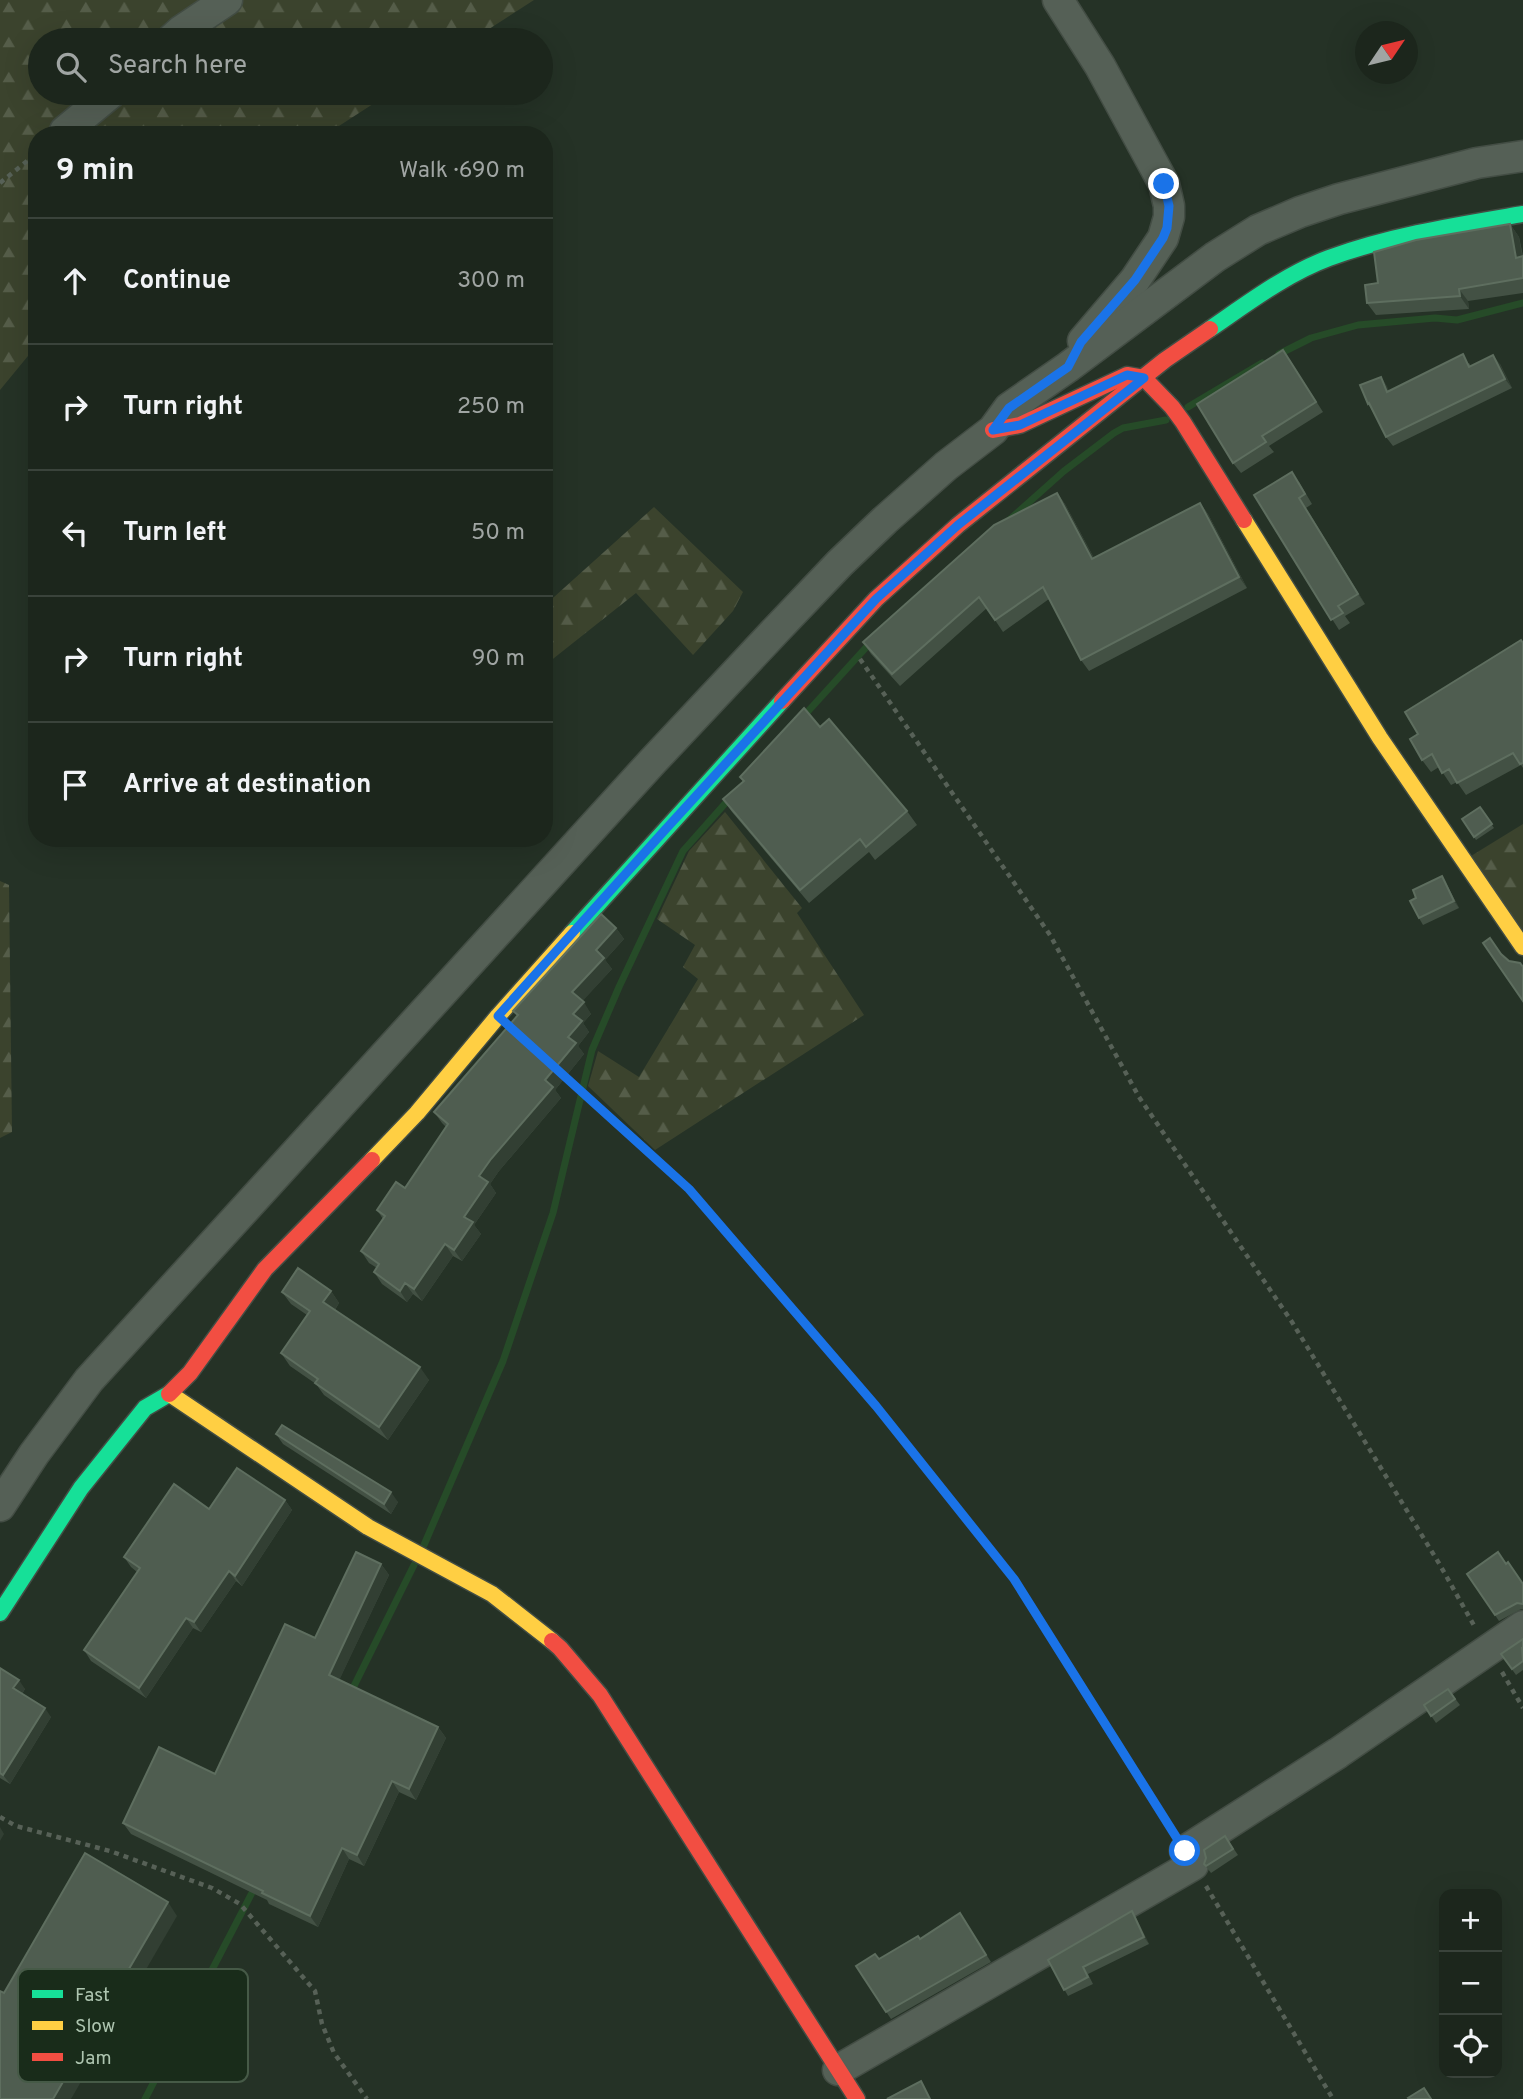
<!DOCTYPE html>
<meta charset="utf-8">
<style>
:root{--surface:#1c261c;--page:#293229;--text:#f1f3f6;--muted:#a0a5a3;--line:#3a433b}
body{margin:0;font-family:Overpass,sans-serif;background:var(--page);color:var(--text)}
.controls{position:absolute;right:21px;bottom:21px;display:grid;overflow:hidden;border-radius:14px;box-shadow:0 7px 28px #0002}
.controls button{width:63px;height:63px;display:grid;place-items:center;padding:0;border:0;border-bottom:2px solid var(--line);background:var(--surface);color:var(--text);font:35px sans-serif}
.compass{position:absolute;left:1355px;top:21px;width:63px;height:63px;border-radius:50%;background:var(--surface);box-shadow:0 7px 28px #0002;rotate:55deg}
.stop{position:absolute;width:21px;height:21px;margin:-16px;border:5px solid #1a73e8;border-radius:50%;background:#fff}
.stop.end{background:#1a73e8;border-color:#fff;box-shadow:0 2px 7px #0008}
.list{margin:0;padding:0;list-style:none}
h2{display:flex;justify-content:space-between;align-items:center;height:91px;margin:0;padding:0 28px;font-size:30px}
h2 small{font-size:23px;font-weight:400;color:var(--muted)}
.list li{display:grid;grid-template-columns:46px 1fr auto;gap:21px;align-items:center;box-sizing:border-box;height:126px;padding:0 28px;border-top:2px solid var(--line)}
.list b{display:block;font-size:26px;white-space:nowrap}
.list em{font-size:23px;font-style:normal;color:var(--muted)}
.icon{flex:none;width:38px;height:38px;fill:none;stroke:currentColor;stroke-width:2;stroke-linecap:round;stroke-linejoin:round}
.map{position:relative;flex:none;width:1523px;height:2099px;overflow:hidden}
.search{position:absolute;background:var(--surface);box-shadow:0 7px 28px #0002;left:28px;top:28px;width:525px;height:77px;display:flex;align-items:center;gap:18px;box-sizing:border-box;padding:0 24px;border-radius:38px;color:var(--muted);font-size:26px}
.panel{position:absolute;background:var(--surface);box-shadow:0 7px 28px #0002;left:28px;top:126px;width:525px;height:721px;border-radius:28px}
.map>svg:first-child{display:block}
.forest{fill:url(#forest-firs)}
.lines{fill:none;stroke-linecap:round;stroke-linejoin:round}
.stream{stroke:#264b28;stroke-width:7}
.street-casing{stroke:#434d44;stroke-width:33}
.fast-casing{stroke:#434d44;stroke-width:19}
.slow-casing{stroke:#434d44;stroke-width:19}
.jam-casing{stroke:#434d44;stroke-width:19}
.path{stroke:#576157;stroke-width:4.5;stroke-dasharray:5 5;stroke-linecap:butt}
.street{stroke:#556056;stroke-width:30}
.fast{stroke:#16e098;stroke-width:16}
.slow{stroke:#ffcf43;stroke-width:16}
.jam{stroke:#f24e42;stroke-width:16}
.wall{fill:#435144}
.shaded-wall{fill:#323f33}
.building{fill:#4f5d50;stroke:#5e6e5f;stroke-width:2}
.route{stroke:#1a73e8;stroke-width:9}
.key{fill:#192c1a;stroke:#465a47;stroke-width:2}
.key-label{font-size:19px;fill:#aec5b0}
</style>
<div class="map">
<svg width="1523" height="2099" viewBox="0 0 1523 2099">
<defs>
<pattern id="forest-firs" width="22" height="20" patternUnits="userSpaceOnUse" patternTransform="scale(1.75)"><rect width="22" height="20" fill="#3b432d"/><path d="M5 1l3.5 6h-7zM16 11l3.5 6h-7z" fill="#555d49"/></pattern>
</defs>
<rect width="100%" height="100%" fill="#253226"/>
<!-- forest -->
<g class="forest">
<path d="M0,0H534L472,40H40V93H390L325,135H37V345L0,390Z"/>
<path d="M654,507L743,592L733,611L693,655L636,593L544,666V606Z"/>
<path d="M725,812L802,908L797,913L864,1015L655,1150L588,1086L598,1051L639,1077L698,979L683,967L695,945L657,919L689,851Z"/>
<path d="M1523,824V931L1471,856Z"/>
<path d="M0,881L9,885L12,1132L0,1138Z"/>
</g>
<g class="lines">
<!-- stream -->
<g class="stream">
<path d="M1279,354L1311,338L1358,325L1435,318L1457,320L1523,303"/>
<path d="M1188,407L1262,363"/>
<path d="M1008,521L1064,471L1114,433L1123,428L1166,420"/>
<path d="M801,719L871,642"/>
<path d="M424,1545L503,1361L553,1213L592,1050L619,987L683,851L730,798"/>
<path d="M351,1692L414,1565"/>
<path d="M145,2099L256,1885"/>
</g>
<!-- street casing -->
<g class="street-casing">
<g id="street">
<path d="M1058,0L1100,66L1164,184L1169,206V217L1163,238L1135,280L1083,341"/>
<path d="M171,40L181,31L227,0"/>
<path d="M65,131L111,93"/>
<path d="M0,1506L34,1454L89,1380L653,761L778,628L840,563L885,520L946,466L993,430L1009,408L1068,367L1215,257L1258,230L1300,212L1339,199L1477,163L1523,156"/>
<path d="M838,2070L1193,1865L1185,1851L1338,1753L1523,1626"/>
</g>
</g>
<!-- fast casing -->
<g class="fast-casing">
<g id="fast">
<path d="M1210,329C1248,303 1286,274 1329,258C1392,235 1458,225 1523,214"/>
<path d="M572,933L782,701"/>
<path d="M0,1613L81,1488L145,1408L169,1394"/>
</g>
</g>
<!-- slow casing -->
<g class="slow-casing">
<g id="slow">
<path d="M1244,520L1380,738L1523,947"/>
<path d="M372,1160L417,1113L498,1016L572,933"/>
<path d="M170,1394L368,1527L492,1594L552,1641"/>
</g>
</g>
<!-- jam casing -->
<g class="jam-casing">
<g id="jam">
<path d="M993,430L1020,425L1127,375L1144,378L1172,407L1183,422L1244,520"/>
<path d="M782,701L876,599L958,525L1165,360L1210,329"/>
<path d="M169,1394L190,1373L265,1269L372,1160"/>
<path d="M552,1641L560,1648L600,1695L857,2099"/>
</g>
</g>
<!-- path -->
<g class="path">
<path d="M0,183L37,153"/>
<path d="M860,659L1050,935L1139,1097L1292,1322L1440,1565L1476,1629"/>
<path d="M562,1074L689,1189L876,1406L1014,1579L1171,1829"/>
<path d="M1502,1672L1523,1708"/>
<path d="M0,1817L16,1826L110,1851L212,1888L240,1904L315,1991L322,2024L334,2053L367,2099"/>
<path d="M1206,1886L1333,2099"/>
</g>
<!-- street -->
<use href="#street" class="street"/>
<!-- fast -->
<use href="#fast" class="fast"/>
<!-- slow -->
<use href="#slow" class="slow"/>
<!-- jam -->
<use href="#jam" class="jam"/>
</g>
<!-- wall -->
<g class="wall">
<path d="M1510,224L1519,237L1523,256V293L1468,301L1469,309L1376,315L1367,303L1378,283Z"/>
<path d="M1290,360L1323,412L1269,446L1274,452L1241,473L1233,463Z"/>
<path d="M1469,363L1471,366L1500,364L1512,388L1393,446L1386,437L1374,413L1368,404L1381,377L1389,391Z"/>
<path d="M1299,482L1312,504L1306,508L1365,604L1345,616L1350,623L1339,630L1254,495Z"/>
<path d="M1057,493L1065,504L1094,558L1200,503L1208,514L1247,588L1089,671L1081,660L1049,599L1003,632L987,608L900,686L871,654L863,642Z"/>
<path d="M1523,643V768L1521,765L1466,795L1457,782L1451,785L1439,767L1431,772L1422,760L1418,734Z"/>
<path d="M820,727L907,811L917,825L875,860L869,852L809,903L732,812L723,799L743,781L740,777Z"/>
<path d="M1480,807L1494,828L1476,840L1462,819Z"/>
<path d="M1442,876L1446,883L1459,908L1423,925L1419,918L1416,898Z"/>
<path d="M616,928L624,939L605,960L612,969L582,1001L591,1014L583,1023L589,1032L578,1046L584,1054L555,1090L561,1098L499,1171L490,1184L496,1193L474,1225L481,1234L462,1261L453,1256L422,1301L413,1294L407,1302L382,1284L374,1272L377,1268L369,1263L361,1251L383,1219L377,1210L405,1188L446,1127L442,1123L434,1112L517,1016L513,1011Z"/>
<path d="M331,1291L339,1303L335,1310L429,1380L388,1440L324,1395L316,1384L290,1366L281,1353L307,1315L291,1304L282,1292Z"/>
<path d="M276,1434L398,1502L391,1514L283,1444Z"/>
<path d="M285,1500L292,1510L242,1586L236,1581L201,1632L193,1628L146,1698L91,1661L84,1650L137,1572L131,1567L124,1557L209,1509Z"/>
<path d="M381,1564L389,1575L339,1680L438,1727L446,1738L416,1800L399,1792L364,1866L349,1859L318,1927L269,1904L267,1900L131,1834L123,1823L215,1774L315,1638Z"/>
<path d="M1506,1564L1523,1584V1609H1521L1499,1621L1467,1574Z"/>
<path d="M1523,1639V1670L1516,1675L1501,1654Z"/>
<path d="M0,1668L25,1689L22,1694L51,1717L10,1784L0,1778Z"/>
<path d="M1448,1689L1460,1705L1436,1723L1424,1705Z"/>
<path d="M1225,1836L1238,1855L1211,1873L1204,1864Z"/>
<path d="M960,1913L991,1962L891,2019L856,1966L879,1959L920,1939Z"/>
<path d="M1136,1918L1149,1944L1088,1974L1093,1984L1068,1996L1048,1960Z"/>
</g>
<!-- shaded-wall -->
<g class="shaded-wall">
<path d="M1510,224L1519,237L1523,261L1516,258Z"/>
<path d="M1459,289L1468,301L1469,309L1460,296Z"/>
<path d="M1493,355L1500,364L1512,388L1505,379Z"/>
<path d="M1381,377L1387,386L1393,401L1387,392Z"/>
<path d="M1057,493L1065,504L1101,571L1092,559Z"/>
<path d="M1299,498L1306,508L1365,604L1358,594Z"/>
<path d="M1200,503L1208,514L1247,588L1239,577Z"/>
<path d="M1442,876L1446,883L1459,908L1454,901Z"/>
<path d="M616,928L624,939L605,960L612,969L580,1004L572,992L596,950Z"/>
<path d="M584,1002L591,1014L583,1023L589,1032L578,1046L584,1054L555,1090L561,1098L499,1171L490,1184L496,1193L474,1225L481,1234L462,1261L454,1250L479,1176L545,1080L568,1037L573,1014Z"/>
<path d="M445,1244L453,1256L422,1301L414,1289Z"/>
<path d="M405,1283L413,1294L407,1302L400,1291Z"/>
<path d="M331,1291L339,1303L332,1314L323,1302Z"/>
<path d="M420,1367L429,1380L388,1440L379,1427Z"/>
<path d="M391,1492L398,1502L391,1514L384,1504Z"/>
<path d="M285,1500L292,1510L242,1586L235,1576Z"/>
<path d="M381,1564L389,1575L337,1685L329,1675Z"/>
<path d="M229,1571L236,1581L201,1632L194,1622Z"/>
<path d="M186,1618L193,1628L146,1698L139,1688Z"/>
<path d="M19,1680L25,1689L19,1697L13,1688Z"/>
<path d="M45,1708L51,1717L10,1784L3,1775Z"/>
<path d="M438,1727L446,1738L416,1800L409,1789Z"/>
<path d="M392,1781L399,1792L364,1866L357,1855Z"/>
<path d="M0,1827L4,1834L0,1841Z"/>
<path d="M342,1848L349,1859L318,1927L310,1916Z"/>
<path d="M168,1902L177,1916L71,2099H53Z"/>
<path d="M1132,1911L1136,1918L1149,1944L1144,1937Z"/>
</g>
<!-- building -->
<g class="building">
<path d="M1510,224L1516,258L1523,256V278L1459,289L1460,296L1367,303L1365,285L1378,283L1374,252L1416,240Z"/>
<path d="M1283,350L1316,402L1262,436L1266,442L1233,463L1197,404Z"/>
<path d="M1463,354L1469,367L1493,355L1505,379L1386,437L1369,403L1368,404L1360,385L1381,377L1387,392Z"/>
<path d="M1292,472L1305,494L1299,498L1358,594L1338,606L1343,613L1331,620L1254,495Z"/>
<path d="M1057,493L1092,559L1200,503L1239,577L1081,660L1043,587L995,620L979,597L892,674L863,642L994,525Z"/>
<path d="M1521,640L1523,643V763L1520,764L1513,753L1457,783L1449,769L1442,773L1432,754L1422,760L1410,739L1418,734L1405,712Z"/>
<path d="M804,708L820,727L829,719L907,811L866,847L860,839L800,890L723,799L744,781L740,777Z"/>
<path d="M1480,807L1492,824L1474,837L1462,819Z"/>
<path d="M1442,876L1454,901L1419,918L1410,901L1416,898L1413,890Z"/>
<path d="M601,914L616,928L596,950L604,958L572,992L584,1002L573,1014L582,1021L568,1037L576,1043L545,1080L553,1087L491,1159L479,1176L488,1182L464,1217L473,1222L454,1250L445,1244L414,1289L405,1283L400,1291L374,1272L379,1264L361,1251L385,1216L377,1210L396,1182L405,1188L448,1124L434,1112L518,1015L513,1011Z"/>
<path d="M1490,938L1501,954L1509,961L1520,963L1523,967V1001L1483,943Z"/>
<path d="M298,1268L331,1291L323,1302L420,1367L379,1427L315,1383L318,1379L281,1353L310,1311L282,1292Z"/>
<path d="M282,1425L391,1492L384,1504L276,1434Z"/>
<path d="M237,1468L285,1500L235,1576L229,1571L194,1622L186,1618L139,1688L84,1650L140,1568L124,1557L174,1484L209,1509Z"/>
<path d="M356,1552L381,1564L329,1675L438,1727L409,1789L392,1781L357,1855L342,1848L310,1916L262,1893L263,1891L123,1823L159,1747L215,1774L285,1624L315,1638Z"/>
<path d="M1498,1552L1506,1564L1508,1562L1523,1584V1604L1517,1603L1495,1615L1467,1574Z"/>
<path d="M1523,1639V1648H1522L1523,1661L1512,1669L1501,1654Z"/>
<path d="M0,1668L19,1680L13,1688L45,1708L3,1775L0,1773Z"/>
<path d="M1448,1689L1455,1699L1431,1716L1424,1705Z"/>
<path d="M1225,1836L1233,1849L1206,1866L1204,1864L1206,1858L1204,1850Z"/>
<path d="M85,1853L168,1902L53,2099H0V1991L4,1993Z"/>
<path d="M1132,1911L1144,1937L1083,1967L1088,1977L1064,1990L1048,1960Z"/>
<path d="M960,1913L986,1955L886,2012L856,1966L875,1954L879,1959L918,1936L920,1939Z"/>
<path d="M921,2081L930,2099H887Z"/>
<path d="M1424,2088L1431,2099H1409L1408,2098Z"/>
</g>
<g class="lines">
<!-- route -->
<path class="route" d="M1164,184L1169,206L1167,228L1163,238L1135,280L1081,342L1068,367L1009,408L993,430L1020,425L1127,375L1144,378L958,525L876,599L664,831L498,1016L689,1189L876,1406L1014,1579L1185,1851"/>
</g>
<!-- legend -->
<rect x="18" y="1969" width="230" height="113" rx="10" class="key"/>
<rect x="32" y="1990" width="31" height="8" fill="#16e098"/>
<rect x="32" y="2021" width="31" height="9" fill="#ffcf43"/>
<rect x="32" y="2053" width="31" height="8" fill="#f24e42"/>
<g class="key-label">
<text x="75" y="2001">Fast</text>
<text x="75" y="2032">Slow</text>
<text x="75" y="2064">Jam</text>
</g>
</svg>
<div class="controls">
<button>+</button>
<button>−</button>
<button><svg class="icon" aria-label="locate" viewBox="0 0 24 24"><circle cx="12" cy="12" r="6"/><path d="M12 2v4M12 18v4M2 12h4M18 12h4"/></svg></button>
</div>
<svg class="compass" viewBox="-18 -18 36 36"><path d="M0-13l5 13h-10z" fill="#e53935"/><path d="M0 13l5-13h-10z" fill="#a0a5a3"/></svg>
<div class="stop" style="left:1185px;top:1851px"></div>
<div class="stop end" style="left:1164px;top:184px"></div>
<div class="search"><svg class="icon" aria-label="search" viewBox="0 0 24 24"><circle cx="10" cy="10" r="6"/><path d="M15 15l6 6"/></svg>Search here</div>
<section class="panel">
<h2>9 min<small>Walk · 690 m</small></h2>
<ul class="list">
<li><svg class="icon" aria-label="ahead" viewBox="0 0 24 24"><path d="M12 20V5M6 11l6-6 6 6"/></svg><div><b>Continue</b></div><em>300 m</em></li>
<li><svg class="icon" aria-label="right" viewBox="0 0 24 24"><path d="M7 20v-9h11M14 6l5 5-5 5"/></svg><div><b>Turn right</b></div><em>250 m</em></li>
<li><svg class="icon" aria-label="left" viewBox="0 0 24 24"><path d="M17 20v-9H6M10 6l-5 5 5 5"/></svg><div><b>Turn left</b></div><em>50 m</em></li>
<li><svg class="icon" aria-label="right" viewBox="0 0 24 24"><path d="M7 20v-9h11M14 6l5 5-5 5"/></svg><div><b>Turn right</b></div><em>90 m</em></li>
<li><svg class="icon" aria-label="arrive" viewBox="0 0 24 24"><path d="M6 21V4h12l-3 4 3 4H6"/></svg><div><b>Arrive at destination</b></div></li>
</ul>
</section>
</div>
